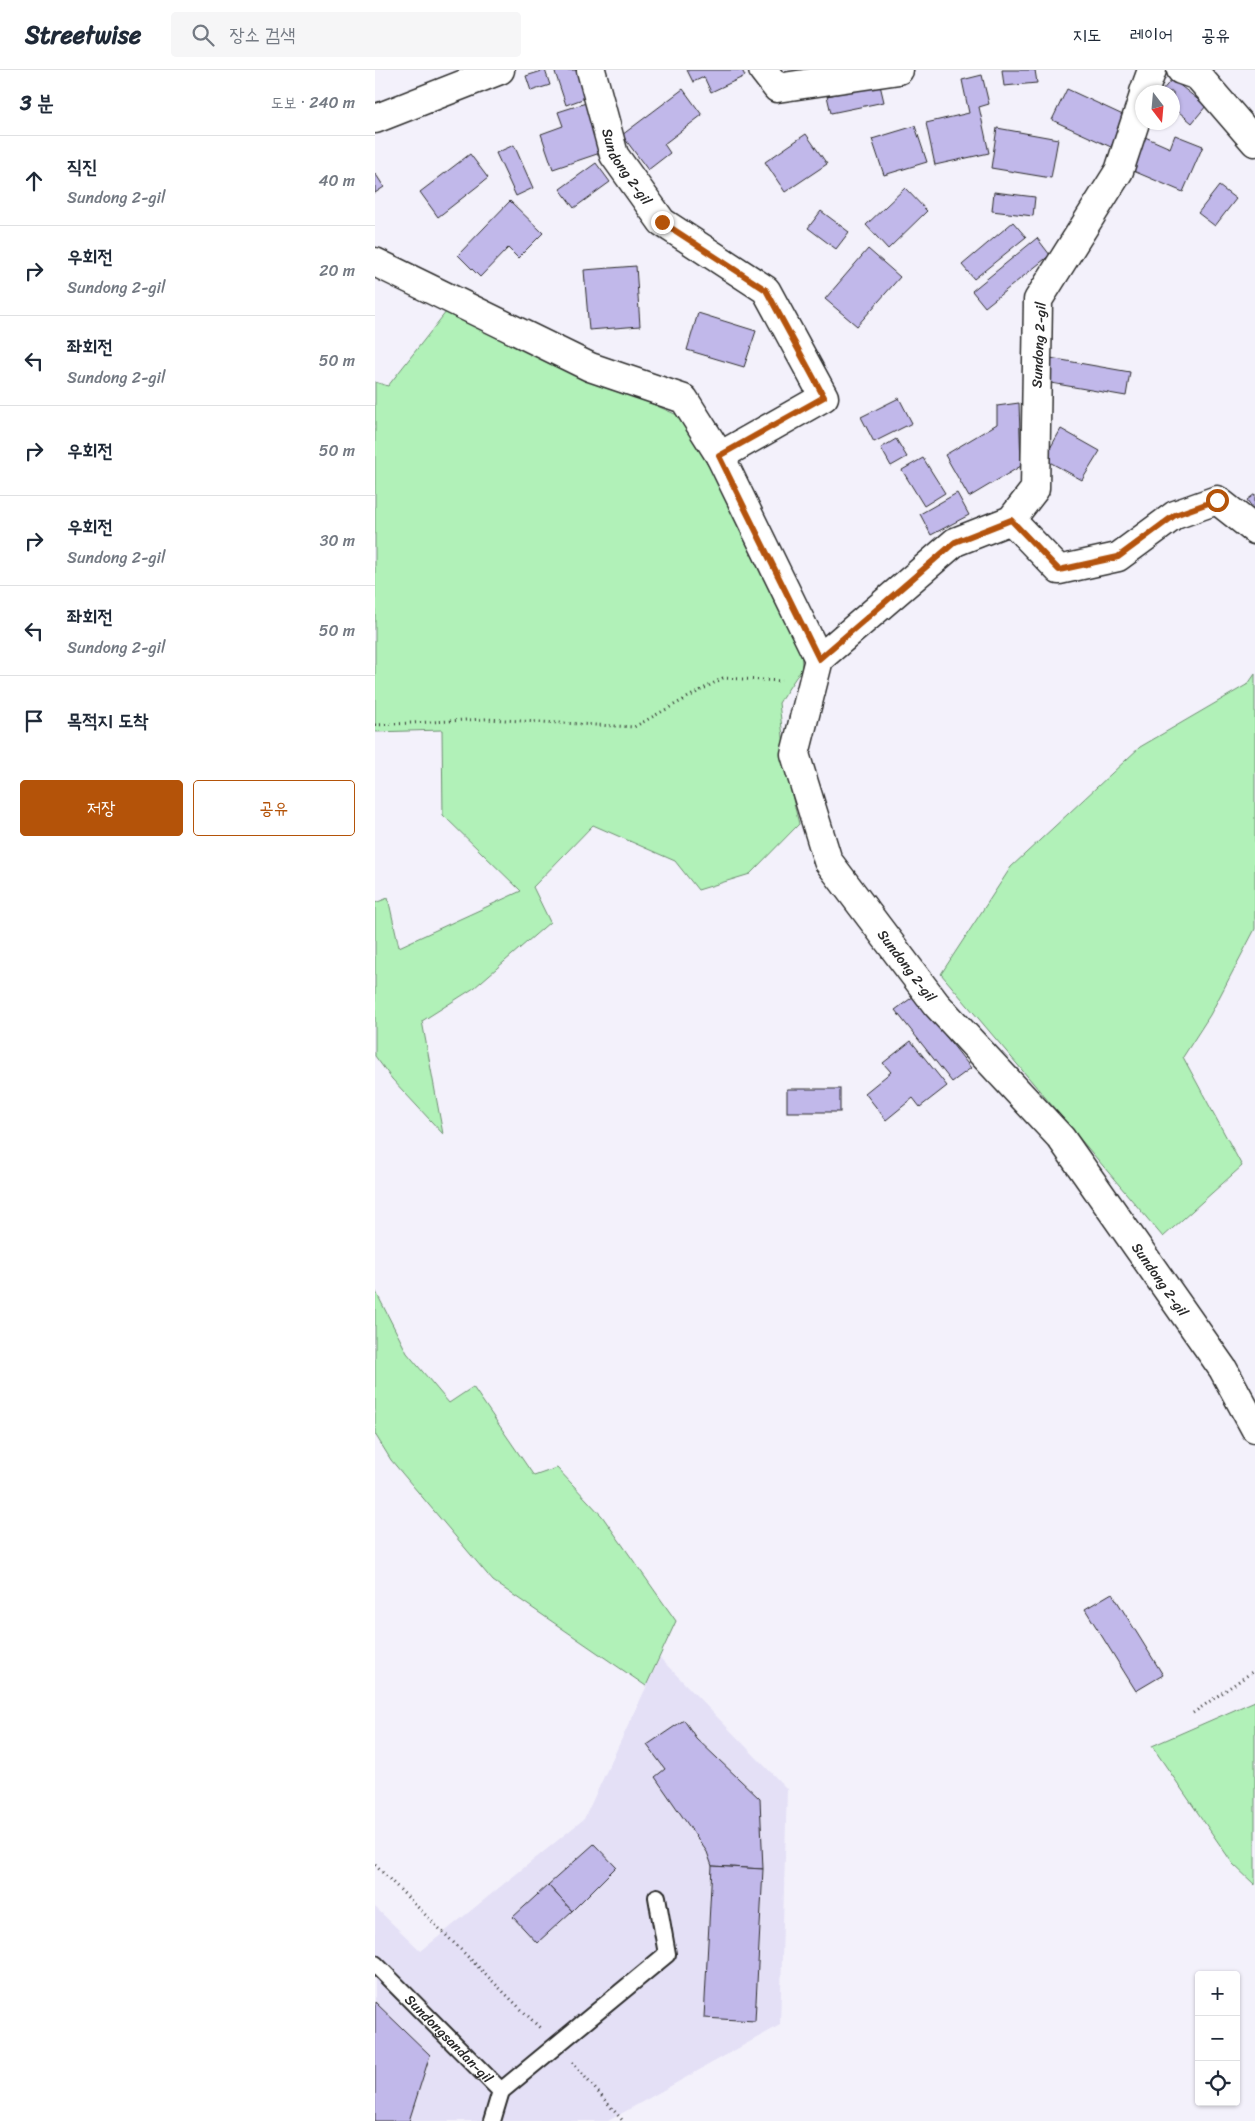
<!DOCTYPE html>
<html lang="ko">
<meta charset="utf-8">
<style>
:root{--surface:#fff;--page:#f6f6f7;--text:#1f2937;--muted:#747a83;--line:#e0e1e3;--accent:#b45309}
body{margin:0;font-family:Sriracha,"Poor Story",sans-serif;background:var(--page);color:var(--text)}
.controls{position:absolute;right:15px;bottom:15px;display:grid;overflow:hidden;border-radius:5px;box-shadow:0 1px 4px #0004}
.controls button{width:45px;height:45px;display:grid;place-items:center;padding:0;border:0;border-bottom:1px solid var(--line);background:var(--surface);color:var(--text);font:25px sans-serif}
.compass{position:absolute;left:760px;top:15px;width:45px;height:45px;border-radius:50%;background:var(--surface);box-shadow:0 1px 4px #0004;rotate:164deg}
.stop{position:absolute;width:15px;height:15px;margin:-11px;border:4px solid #b45309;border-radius:50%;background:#fff}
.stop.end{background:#b45309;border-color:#fff;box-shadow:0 1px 5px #0008}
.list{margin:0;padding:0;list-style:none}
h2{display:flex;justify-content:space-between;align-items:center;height:65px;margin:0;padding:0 20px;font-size:21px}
h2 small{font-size:16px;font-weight:400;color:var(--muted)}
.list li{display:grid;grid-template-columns:32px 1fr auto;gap:15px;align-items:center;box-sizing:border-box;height:90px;padding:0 20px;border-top:1px solid var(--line)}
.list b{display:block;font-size:19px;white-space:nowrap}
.list p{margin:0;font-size:16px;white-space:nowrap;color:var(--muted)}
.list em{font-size:16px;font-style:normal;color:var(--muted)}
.actions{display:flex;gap:10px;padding:15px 20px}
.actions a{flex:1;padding:11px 0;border:1px solid var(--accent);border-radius:5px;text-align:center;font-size:18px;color:var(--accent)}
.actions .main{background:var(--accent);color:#fff}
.icon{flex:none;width:28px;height:28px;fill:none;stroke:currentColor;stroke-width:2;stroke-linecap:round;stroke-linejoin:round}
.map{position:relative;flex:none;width:880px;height:2051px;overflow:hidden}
header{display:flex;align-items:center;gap:30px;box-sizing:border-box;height:70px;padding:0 25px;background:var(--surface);border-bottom:1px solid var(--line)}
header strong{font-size:24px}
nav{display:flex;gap:28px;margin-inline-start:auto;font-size:18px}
.search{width:350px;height:45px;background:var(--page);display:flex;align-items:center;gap:12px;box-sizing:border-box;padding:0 18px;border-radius:5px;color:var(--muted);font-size:19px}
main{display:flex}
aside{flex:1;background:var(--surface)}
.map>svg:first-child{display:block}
.built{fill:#e4e0f6}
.green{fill:#b1f1b8;stroke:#6e8e72}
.building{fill:#c1b8ea;stroke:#2b2b2b}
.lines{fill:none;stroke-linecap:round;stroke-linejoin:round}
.service-casing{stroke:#2b2b2b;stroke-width:20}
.minor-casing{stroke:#2b2b2b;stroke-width:31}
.path{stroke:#2b2b2b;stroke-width:3;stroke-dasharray:1 4;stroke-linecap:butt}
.service{stroke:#fff;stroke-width:16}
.minor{stroke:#fff;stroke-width:28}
.route{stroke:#b45309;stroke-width:6}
.labels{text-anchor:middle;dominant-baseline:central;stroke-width:4.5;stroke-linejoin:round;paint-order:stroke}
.street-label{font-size:14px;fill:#2b2b2b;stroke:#fff}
</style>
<header>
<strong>Streetwise</strong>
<div class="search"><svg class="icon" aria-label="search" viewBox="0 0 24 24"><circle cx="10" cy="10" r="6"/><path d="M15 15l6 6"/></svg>장소 검색</div>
<nav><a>지도</a><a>레이어</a><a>공유</a></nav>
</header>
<main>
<aside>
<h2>3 분<small>도보 · 240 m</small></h2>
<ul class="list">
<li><svg class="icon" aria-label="ahead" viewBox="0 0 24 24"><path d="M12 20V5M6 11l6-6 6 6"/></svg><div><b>직진</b><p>Sundong 2-gil</p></div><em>40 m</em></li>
<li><svg class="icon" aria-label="right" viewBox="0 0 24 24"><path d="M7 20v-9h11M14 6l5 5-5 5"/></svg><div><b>우회전</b><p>Sundong 2-gil</p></div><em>20 m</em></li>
<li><svg class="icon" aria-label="left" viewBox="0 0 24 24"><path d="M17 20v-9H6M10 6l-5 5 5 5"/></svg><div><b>좌회전</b><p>Sundong 2-gil</p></div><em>50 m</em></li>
<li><svg class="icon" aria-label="right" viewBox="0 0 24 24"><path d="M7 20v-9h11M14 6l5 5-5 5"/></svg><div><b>우회전</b></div><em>50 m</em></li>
<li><svg class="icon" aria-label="right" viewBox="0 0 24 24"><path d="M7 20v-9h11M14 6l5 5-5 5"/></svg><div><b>우회전</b><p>Sundong 2-gil</p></div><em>30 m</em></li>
<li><svg class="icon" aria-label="left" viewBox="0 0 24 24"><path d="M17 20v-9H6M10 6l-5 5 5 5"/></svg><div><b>좌회전</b><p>Sundong 2-gil</p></div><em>50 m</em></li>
<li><svg class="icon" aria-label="arrive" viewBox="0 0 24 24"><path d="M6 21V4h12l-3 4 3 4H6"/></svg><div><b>목적지 도착</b></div></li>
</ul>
<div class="actions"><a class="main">저장</a><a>공유</a></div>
</aside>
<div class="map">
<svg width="880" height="2051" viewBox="0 0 880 2051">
<rect width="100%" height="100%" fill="#f3f1fb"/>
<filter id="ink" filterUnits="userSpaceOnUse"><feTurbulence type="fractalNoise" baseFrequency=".02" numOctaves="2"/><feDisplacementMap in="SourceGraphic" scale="10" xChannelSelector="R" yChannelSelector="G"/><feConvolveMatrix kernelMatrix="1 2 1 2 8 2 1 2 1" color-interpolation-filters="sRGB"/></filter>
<g filter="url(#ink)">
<!-- built -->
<path class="built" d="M285,1588L412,1719L405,1955L233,2051H0V1837L46,1881L209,1749Z"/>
<!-- green -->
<g class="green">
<path d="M71,242L318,352L426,577L427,598L404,633L413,709L424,754L375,804L323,820L300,791L218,755L158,817L175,852L99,918L47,951L68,1064L17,1009L0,986V833L13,828L24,877L146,821L68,745L67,660L0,662V312L13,316Z"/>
<path d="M880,604V859L835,945L808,987L867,1096L788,1167L566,904L636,797L765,677L873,614Z"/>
<path d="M0,1220L32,1283L74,1333L98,1317L159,1406L182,1398L227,1446L301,1551L271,1616L118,1511L16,1390L0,1364Z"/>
<path d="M880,1631V1815L858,1794L777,1676Z"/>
</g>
<!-- building -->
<g class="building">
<path d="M170,0L175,15L156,21L151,6Z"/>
<path d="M186,0H203L213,27L191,35L180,2Z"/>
<path d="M312,0H367L370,6L336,22L329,7L318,12Z"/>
<path d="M627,0H660L662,13L629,16Z"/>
<path d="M607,5L614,34L604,37L614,83L560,95L551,53L594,43L587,10Z"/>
<path d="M797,9L831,36L817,53L798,37V22H786Z"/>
<path d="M505,15L509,32L456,43L452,26Z"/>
<path d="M308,19L327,45L289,74L295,83L273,100L247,65Z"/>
<path d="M692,19L750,46L736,77L677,50Z"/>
<path d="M211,33L228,82L178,99L166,64L188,56L183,42Z"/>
<path d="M540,56L552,92L509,105L497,69Z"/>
<path d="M622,58L683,69L676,108L616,98Z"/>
<path d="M431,64L452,94L410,122L390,92Z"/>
<path d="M800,65L828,76L808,122L756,100L770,67L795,78Z"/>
<path d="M139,75L158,118L141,126L121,83Z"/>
<path d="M95,84L113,108L63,147L45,122Z"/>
<path d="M221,93L235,112L199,138L185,119Z"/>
<path d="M0,103L9,117L0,123Z"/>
<path d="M844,116L861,129L840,156L823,143Z"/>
<path d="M530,118L552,141L513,179L491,155Z"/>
<path d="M619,122L660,127L658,146L617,141Z"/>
<path d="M135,131L168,163L143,188L133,178L105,207L83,185Z"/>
<path d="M446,141L474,162L461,179L433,158Z"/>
<path d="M638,152L651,167L599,209L587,195Z"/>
<path d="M662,168L675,185L610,237L597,221Z"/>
<path d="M493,179L525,207L482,256L450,229Z"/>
<path d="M261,196L265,256L214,260L209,200Z"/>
<path d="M323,243L381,261L369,297L312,280Z"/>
<path d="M675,288L755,302L751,326L670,312Z"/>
<path d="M524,328L537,353L499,372L486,347Z"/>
<path d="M644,333L646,396L594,427L570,385L622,354V336Z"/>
<path d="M686,359L725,381L707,410L669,389Z"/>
<path d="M521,369L532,387L516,396L506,378Z"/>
<path d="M548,388L570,423L549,436L527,400Z"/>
<path d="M582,423L594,445L556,465L545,444Z"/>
<path d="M880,424V441L872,430Z"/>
<path d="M539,926L596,998L577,1012L520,940Z"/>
<path d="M536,971L572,1016L545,1037L538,1028L511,1050L490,1023L516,1002L508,993Z"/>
<rect x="412" y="1019" width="53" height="23"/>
<path d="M737,1523L788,1605L761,1621L710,1539Z"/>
<path d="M309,1650L321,1668L385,1729L388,1799L337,1796L332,1782L280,1707L290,1699L272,1675Z"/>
<path d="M219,1774L241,1797L197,1841L173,1815Z"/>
<path d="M337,1796L388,1799L380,1951L329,1948Z"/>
<path d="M173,1815L197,1841L162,1873L138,1847Z"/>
<path d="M0,1932L55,1985L34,2051H0Z"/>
</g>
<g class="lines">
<!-- service casing -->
<g class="service-casing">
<g id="service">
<path id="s1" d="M0,1894L126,2021L117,2051"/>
<path d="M126,2021L292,1884L282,1827"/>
</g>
</g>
<!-- minor casing -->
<g class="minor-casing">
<g id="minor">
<path id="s2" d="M216,0L239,85L287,152L391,220L449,327L345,386"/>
<path d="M388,0L402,18L524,0"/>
<path d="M806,0L823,6L880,72"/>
<path d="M769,22L777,0"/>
<path id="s3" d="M768,28L744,101L663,230L660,419L636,450L580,472L444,589L420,684L453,791L561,934L686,1068L848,1299L880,1358"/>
<path d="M0,49L125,0"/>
<path d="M0,192L215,297L309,329L345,386L444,589"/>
<path d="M636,450L684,500L743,487L800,445L842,430L880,460"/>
</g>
</g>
<!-- path -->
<g class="path">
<path d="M0,655L110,649L259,657L348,608L407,611"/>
<path d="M818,1643L880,1600"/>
<path d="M0,1795L165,1958"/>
<path d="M197,1992L248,2051"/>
</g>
<!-- service -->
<use href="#service" class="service"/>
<!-- minor -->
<use href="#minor" class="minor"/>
</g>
</g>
<g class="lines" filter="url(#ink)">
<!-- route -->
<path class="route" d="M287,152L391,220L449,327L344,386L444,589L580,472L636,450L684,500L743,487L800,445L842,430"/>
</g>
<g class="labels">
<!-- street labels -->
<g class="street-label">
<text stroke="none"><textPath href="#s2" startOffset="104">Sundong 2-gil</textPath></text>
<text transform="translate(664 275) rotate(-87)">Sundong 2-gil</text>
<text stroke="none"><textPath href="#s3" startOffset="1038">Sundong 2-gil</textPath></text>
<text stroke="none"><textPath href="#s3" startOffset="1442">Sundong 2-gil</textPath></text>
<text stroke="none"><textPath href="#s1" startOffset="105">Sundongsandan-gil</textPath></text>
</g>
</g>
</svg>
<div class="controls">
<button>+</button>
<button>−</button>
<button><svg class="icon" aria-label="locate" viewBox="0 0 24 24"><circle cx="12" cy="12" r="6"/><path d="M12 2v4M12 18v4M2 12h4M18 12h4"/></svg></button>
</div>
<svg class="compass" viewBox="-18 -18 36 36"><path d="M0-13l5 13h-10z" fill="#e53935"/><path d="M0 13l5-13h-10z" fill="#747a83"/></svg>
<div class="stop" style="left:842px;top:430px"></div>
<div class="stop end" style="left:287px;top:152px"></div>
</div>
</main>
